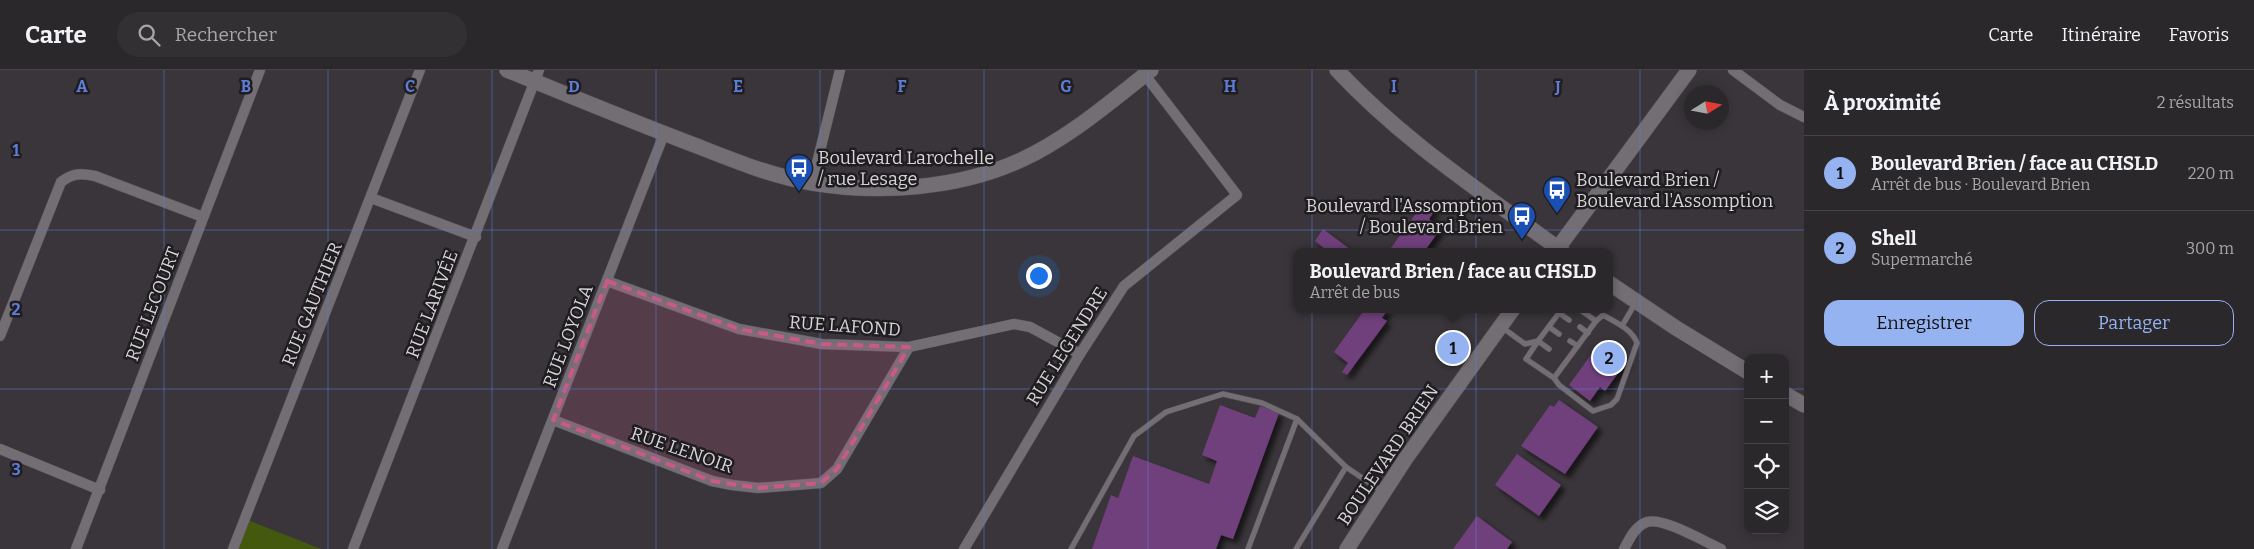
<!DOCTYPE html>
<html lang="fr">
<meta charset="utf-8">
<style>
:root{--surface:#2b282c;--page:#333034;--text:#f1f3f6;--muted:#a6a6a9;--line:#474448;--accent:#95b2f1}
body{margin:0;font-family:Bitter,serif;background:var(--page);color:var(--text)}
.controls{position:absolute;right:15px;bottom:15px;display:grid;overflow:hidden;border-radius:10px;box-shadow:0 2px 12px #0003}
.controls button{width:45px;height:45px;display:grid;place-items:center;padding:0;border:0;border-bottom:1px solid var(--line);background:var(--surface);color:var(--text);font:25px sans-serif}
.compass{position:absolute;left:1684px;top:15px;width:45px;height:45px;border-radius:50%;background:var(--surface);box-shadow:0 2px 12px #0003;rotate:79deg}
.you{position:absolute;left:1038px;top:205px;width:18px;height:18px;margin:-12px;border:4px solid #fff;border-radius:50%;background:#1a73e8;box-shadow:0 0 0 8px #1a73e833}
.badge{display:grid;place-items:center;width:32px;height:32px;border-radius:50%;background:var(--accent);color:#111;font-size:16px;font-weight:700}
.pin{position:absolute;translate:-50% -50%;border:2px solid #fff;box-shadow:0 1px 5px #0006}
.popup{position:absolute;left:1293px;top:178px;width:320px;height:65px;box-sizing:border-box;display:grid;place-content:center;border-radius:10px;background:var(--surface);filter:drop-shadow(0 1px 4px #0005);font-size:16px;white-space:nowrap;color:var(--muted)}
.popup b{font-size:19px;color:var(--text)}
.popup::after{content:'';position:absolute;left:50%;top:100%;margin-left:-10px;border:10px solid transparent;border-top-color:var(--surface)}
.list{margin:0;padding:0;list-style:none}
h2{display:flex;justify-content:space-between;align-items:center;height:65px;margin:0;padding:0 20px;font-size:21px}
h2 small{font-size:16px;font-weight:400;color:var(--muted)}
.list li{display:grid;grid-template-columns:32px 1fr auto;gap:15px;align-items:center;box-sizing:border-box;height:75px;padding:0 20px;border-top:1px solid var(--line)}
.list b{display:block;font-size:19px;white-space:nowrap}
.list p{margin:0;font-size:16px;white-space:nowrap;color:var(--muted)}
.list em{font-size:16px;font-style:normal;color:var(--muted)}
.actions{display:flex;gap:10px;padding:15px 20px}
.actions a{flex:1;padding:11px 0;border:1px solid var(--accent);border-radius:15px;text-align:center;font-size:18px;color:var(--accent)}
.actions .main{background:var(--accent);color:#111}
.icon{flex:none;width:28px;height:28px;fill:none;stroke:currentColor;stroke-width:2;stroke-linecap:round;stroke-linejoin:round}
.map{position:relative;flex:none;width:1804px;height:479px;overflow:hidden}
header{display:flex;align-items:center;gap:30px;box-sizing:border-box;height:70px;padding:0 25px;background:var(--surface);border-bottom:1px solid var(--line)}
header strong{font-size:24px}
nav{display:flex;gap:28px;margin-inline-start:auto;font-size:18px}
.search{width:350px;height:45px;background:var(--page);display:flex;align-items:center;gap:12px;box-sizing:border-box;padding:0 18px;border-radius:28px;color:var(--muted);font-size:19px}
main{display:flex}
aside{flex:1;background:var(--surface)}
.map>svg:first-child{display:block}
.green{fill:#44590e}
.building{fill:#703f7b;filter:url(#shadow)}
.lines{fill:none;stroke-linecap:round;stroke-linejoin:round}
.lane-casing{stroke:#575358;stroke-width:6}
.street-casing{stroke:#575358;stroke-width:11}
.secondary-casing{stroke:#575358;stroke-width:16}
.lane{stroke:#736e74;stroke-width:5}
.street{stroke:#736e74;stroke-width:10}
.secondary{stroke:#736e74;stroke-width:15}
.marked{fill:#c95a87;fill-opacity:0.2;stroke:#c95a87;stroke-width:4;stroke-dasharray:10 6;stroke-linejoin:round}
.grid{fill:none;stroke:#5e7dd8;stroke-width:1;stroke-opacity:0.55}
.labels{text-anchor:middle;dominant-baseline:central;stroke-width:5;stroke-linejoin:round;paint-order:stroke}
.poi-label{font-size:18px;fill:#d7d4d8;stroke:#1f1d20;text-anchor:start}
.street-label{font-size:18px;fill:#d7d4d8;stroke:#1f1d20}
.grid-label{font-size:16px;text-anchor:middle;font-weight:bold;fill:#5e7dd8;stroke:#1f1d20;stroke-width:5;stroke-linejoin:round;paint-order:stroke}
</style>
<header>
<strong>Carte</strong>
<div class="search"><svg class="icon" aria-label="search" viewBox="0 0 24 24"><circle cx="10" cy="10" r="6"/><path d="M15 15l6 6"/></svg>Rechercher</div>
<nav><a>Carte</a><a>Itinéraire</a><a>Favoris</a></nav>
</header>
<main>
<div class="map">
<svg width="1804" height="479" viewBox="0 0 1804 479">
<defs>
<filter id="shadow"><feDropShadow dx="4.5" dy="4.5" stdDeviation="2.5" flood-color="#0009"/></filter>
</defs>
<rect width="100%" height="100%" fill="#39353a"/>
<!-- green -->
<path class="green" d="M245,449L321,479H233Z"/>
<!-- building -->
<g class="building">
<path d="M1424,132L1435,140L1429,149L1441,158L1424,182H1388Z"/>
<path d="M1323,159L1354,182H1323L1325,179L1315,171Z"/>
<path d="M1365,239H1388L1382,248L1387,251L1347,305L1342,302L1348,293L1334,282Z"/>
<path d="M1601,271L1627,291L1605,321L1600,317L1590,331L1569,315Z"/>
<path d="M1559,330L1598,357L1565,404L1521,376L1550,335L1554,337Z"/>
<path d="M1220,335L1255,348L1260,336L1279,343L1233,469L1221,465L1216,479H1092L1111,425L1118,428L1133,386L1209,414L1217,391L1202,385Z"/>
<path d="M1517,384L1561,415L1539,446L1495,415Z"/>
<path d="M1477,446L1512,472L1507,479H1453Z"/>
</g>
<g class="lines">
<!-- lane casing -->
<g class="lane-casing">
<g id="lane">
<path d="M1562,239L1559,243L1569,250"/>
<path d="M1622,256L1636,232"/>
<path d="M1549,257L1559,264"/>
<path d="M1580,257L1588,263"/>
<path d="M1503,258L1525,274L1538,271L1559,243L1558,239"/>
<path d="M1570,271L1578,276"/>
<path d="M1549,279L1538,271L1526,289L1554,308L1596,251L1579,239"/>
<path d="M1554,308L1559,315L1593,341L1611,335L1617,329L1637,273C1632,259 1615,252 1603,245L1596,251"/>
<path d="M1071,479L1134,366L1166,342L1223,324L1262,333L1297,349"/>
<path d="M1248,479L1297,349L1346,397L1383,422"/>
<path d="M1296,479L1346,397"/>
</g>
</g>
<!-- street casing -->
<g class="street-casing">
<g id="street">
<path d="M1733,0L1780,35L1804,47"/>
<path d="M812,113L840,0"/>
<path d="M371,128L476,167"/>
<path d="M607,211L739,259L822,274L909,277L1014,254L1030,257L1080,284"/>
<path d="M0,266L61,112C73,103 81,103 95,106L203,147"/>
<path d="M553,350L712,411L732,415L758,418L821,413L837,399L909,277"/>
<path d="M0,379L100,420"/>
<path d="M76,479L260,0"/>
<path d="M233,479L420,0"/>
<path d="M353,479L539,0"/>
<path d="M502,479L664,64"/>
<path d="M964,479L1080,284L1124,216L1237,125L1145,5"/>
<path d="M1624,479C1629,470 1635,456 1647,452C1663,447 1705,472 1721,479"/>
</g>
</g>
<!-- secondary casing -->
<g class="secondary-casing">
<g id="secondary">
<path d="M507,0C570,26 633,52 697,76C735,91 772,106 812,113C880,124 958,119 1021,90C1069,68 1110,32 1151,0"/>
<path d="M1337,0C1404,72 1485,124 1563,182"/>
<path d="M1555,182L1689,0"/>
<path d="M1609,213L1676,258L1748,302"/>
<path d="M1785,324L1804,335"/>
<path d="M1347,479L1406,388L1513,239"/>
</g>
</g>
<!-- lane -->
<use href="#lane" class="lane"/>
<!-- street -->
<use href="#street" class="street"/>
<!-- secondary -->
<use href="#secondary" class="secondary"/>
</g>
<!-- marked area -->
<path class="marked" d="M607,211L739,259L822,274L909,277L837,399L821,413L758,418L712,411L553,350Z"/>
<!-- grid -->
<path class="grid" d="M164,0V479M328,0V479M492,0V479M656,0V479M820,0V479M984,0V479M1148,0V479M1312,0V479M1476,0V479M1640,0V479M0,160H1804M0,319H1748M1785,319H1804"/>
<!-- icons -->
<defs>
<g id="bus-pin" transform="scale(1.4375)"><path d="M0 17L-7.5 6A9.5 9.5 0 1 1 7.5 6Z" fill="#1a4fb4" stroke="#1f1d20"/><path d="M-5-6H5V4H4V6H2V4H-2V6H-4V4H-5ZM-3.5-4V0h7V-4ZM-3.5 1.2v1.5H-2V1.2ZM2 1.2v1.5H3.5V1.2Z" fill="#fff"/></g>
</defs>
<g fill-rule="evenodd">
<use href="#bus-pin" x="799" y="98"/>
<use href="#bus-pin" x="1557" y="120"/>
<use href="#bus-pin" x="1522" y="146"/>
</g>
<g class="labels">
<!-- poi labels -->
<g class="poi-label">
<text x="818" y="88">Boulevard Larochelle<tspan x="818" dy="21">/ rue Lesage</tspan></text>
<text x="1576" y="110">Boulevard Brien /<tspan x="1576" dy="21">Boulevard l'Assomption</tspan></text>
<text x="1503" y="136" text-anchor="end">Boulevard l'Assomption<tspan x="1503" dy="21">/ Boulevard Brien</tspan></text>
</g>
<!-- street labels -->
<g class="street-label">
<text transform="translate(153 234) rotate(-69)">RUE LECOURT</text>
<text transform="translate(312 234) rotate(-68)">RUE GAUTHIER</text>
<text transform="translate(432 234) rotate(-69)">RUE LARIVÉE</text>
<text transform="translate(845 256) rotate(4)">RUE LAFOND</text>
<text transform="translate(568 266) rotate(-69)">RUE LOYOLA</text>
<text transform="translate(1067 276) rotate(-58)">RUE LEGENDRE</text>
<text transform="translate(682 380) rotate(19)">RUE LENOIR</text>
<text transform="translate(1388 385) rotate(-56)">BOULEVARD BRIEN</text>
</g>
</g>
<g class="grid-label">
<text x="82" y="22">A</text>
<text x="246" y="22">B</text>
<text x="410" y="22">C</text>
<text x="574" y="22">D</text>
<text x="738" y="22">E</text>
<text x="902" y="22">F</text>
<text x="1066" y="22">G</text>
<text x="1230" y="22">H</text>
<text x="1394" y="22">I</text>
<text x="1558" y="22">J</text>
<text x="16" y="86">1</text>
<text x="16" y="245">2</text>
<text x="16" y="405">3</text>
</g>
</svg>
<div class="controls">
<button>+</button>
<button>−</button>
<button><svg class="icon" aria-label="locate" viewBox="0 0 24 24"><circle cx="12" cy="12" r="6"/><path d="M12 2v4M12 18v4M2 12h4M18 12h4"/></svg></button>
<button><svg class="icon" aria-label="layers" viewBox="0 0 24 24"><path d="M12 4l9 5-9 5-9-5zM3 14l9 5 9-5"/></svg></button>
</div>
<svg class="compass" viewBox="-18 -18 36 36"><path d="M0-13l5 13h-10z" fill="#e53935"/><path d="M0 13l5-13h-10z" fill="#a6a6a9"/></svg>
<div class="you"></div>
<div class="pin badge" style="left:1453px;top:278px">1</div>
<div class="popup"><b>Boulevard Brien / face au CHSLD</b>Arrêt de bus</div>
<div class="pin badge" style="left:1609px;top:288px">2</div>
</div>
<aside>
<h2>À proximité<small>2 résultats</small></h2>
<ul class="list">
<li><span class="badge">1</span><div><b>Boulevard Brien / face au CHSLD</b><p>Arrêt de bus · Boulevard Brien</p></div><em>220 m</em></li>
<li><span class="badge">2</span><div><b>Shell</b><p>Supermarché</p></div><em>300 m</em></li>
</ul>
<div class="actions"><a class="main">Enregistrer</a><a>Partager</a></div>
</aside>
</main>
